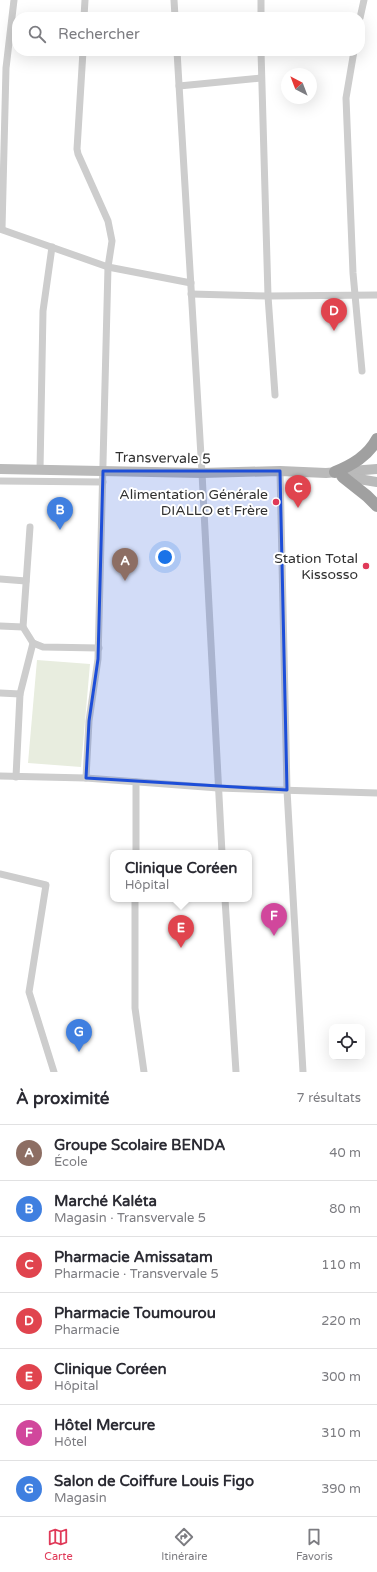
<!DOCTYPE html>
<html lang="fr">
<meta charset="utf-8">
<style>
:root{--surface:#fff;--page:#f2f2f3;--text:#2b2b33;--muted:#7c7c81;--line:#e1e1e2;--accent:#e03958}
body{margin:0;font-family:"Varela Round",sans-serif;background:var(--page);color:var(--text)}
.controls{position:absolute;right:12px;bottom:12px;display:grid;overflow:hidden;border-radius:8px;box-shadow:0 4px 16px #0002}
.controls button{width:36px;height:36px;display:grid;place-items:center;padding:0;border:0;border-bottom:1px solid var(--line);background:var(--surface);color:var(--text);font:20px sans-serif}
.compass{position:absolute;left:281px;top:68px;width:36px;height:36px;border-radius:50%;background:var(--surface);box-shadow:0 4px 16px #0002;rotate:318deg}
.you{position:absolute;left:165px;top:557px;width:14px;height:14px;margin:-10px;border:3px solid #fff;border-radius:50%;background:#1a73e8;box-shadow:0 0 0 6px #1a73e833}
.badge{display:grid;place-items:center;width:26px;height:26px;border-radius:50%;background:var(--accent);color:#fff;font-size:13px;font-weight:700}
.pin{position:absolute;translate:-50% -33px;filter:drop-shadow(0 1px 2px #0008)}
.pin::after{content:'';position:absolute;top:21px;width:14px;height:12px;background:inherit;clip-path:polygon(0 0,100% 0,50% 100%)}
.popup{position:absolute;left:110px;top:850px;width:142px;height:52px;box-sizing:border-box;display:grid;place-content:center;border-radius:8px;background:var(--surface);filter:drop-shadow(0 1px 3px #0005);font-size:13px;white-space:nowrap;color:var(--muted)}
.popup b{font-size:15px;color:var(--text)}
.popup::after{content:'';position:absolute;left:50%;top:100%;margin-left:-8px;border:8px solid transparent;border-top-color:var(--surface)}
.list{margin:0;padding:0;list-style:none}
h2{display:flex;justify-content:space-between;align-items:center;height:52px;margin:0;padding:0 16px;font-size:17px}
h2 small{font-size:13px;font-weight:400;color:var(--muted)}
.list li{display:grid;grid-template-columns:26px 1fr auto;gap:12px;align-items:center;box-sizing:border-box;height:56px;padding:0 16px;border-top:1px solid var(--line)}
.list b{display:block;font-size:15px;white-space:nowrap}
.list p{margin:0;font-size:13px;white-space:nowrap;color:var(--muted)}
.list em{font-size:13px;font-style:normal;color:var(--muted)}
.icon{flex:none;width:22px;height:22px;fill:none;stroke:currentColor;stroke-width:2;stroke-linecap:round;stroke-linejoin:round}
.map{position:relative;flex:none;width:377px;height:1072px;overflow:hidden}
.search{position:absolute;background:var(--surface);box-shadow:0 4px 16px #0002;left:12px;right:12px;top:12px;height:44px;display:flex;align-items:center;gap:10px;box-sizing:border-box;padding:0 14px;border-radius:16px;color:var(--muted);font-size:15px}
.sheet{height:444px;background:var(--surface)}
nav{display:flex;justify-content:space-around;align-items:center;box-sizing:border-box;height:56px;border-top:1px solid var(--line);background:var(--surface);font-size:11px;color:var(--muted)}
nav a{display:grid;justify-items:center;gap:2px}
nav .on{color:var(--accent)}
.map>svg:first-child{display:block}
.green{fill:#e8eddf}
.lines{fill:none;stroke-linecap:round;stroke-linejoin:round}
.minor{stroke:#cdcdcd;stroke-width:7}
.secondary{stroke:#bababa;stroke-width:10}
.trunk{stroke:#a0a0a0;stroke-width:12}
.marked{fill:#1d4ed8;fill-opacity:0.2;stroke:#1d4ed8;stroke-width:3;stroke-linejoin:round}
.poi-dot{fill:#e03958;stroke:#fff;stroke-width:1.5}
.labels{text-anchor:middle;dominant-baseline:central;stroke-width:4;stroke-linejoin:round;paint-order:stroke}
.street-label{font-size:14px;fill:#303030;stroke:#fff}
.poi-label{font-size:14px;fill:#303030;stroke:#fff;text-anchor:end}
</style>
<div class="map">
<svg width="377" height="1072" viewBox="0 0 377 1072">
<rect width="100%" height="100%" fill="#fff"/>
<!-- green -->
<path class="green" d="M37,660L90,664L81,767L28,763Z"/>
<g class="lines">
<!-- minor -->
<g class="minor">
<path d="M174,0L175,17"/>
<path d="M261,0V17"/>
<path d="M84,17L85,0"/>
<path d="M360,18L364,0"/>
<path d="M83,51L77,149L78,154L108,221L112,241L108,267L98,659L89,721L86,778"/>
<path d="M177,51L202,473L222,853"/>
<path d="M261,51L268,296L275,395"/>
<path d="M354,51L346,98L353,273L362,371"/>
<path d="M179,86L261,78"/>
<path d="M0,229L108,267L191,283"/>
<path d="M2,229L6,68L14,0"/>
<path d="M191,294L268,296L377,295"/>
<path d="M40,470L43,311L52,247"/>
<path d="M280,471L287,790L303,1072"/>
<path d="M0,481L103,482"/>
<path d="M0,579L26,581"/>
<path d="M0,626L23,627L33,643L43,647L99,648"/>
<path d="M23,627L30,527"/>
<path d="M0,693L20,694"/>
<path d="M0,776L86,778L218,788L377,793"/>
<path d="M16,777L20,694L33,643"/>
<path d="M136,853V782"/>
<path d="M0,874L46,885L29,992L54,1072"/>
<path d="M135,899V1008L144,1072"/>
<path d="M225,899L236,1072"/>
</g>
<!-- secondary -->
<g class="secondary">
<path d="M0,469L202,473L280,471L326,473L377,469"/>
<path d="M341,476L377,482"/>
</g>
<!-- trunk -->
<g class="trunk">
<path d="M335,472C352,465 368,456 377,439"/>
<path d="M343,477L367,496L377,506"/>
</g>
</g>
<!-- marked area -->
<path class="marked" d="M103,471H280L287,790L86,778L89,721L98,659Z"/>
<!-- markers -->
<g class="poi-dot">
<circle cx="276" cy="502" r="4"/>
<circle cx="366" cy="566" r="4"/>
</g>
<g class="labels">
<!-- street labels -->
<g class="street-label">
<text transform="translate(163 458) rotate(1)">Transvervale 5</text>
</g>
<!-- poi labels -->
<g class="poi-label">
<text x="268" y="494">Alimentation Générale<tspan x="268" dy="16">DIALLO et Frère</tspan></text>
<text x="358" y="558">Station Total<tspan x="358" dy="16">Kissosso</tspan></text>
</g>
</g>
</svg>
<div class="controls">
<button><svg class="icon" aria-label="locate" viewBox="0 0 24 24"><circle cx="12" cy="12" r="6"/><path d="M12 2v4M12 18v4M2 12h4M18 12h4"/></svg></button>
</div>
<svg class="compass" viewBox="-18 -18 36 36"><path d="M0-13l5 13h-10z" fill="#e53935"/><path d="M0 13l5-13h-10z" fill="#7c7c81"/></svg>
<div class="you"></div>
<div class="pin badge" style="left:125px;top:581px;background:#8d6e63">A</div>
<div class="pin badge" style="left:60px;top:530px;background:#3f7fe0">B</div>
<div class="pin badge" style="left:298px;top:508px;background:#e0444e">C</div>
<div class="pin badge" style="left:334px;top:331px;background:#e0444e">D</div>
<div class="pin badge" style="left:181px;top:948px;background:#e0444e">E</div>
<div class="popup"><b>Clinique Coréen</b>Hôpital</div>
<div class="pin badge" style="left:274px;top:936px;background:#d1479c">F</div>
<div class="pin badge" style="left:79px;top:1052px;background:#3f7fe0">G</div>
<div class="search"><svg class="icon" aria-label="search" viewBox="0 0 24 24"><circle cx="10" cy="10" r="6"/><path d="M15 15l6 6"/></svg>Rechercher</div>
</div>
<section class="sheet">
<h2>À proximité<small>7 résultats</small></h2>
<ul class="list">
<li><span class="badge" style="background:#8d6e63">A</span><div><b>Groupe Scolaire BENDA</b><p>École</p></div><em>40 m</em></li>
<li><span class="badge" style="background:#3f7fe0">B</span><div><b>Marché Kaléta</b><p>Magasin · Transvervale 5</p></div><em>80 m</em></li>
<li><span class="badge" style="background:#e0444e">C</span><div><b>Pharmacie Amissatam</b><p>Pharmacie · Transvervale 5</p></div><em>110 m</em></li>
<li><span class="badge" style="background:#e0444e">D</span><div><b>Pharmacie Toumourou</b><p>Pharmacie</p></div><em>220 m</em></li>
<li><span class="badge" style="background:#e0444e">E</span><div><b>Clinique Coréen</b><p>Hôpital</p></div><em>300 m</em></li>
<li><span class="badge" style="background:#d1479c">F</span><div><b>Hôtel Mercure</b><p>Hôtel</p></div><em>310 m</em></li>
<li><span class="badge" style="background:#3f7fe0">G</span><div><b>Salon de Coiffure Louis Figo</b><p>Magasin</p></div><em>390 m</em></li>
</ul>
</section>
<nav>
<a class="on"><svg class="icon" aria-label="map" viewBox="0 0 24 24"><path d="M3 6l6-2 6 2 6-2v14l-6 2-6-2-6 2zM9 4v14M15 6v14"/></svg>Carte</a>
<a><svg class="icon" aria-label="directions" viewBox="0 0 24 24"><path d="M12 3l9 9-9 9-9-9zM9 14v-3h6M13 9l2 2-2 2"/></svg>Itinéraire</a>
<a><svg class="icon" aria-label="saved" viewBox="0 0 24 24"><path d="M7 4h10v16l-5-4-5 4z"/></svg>Favoris</a>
</nav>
